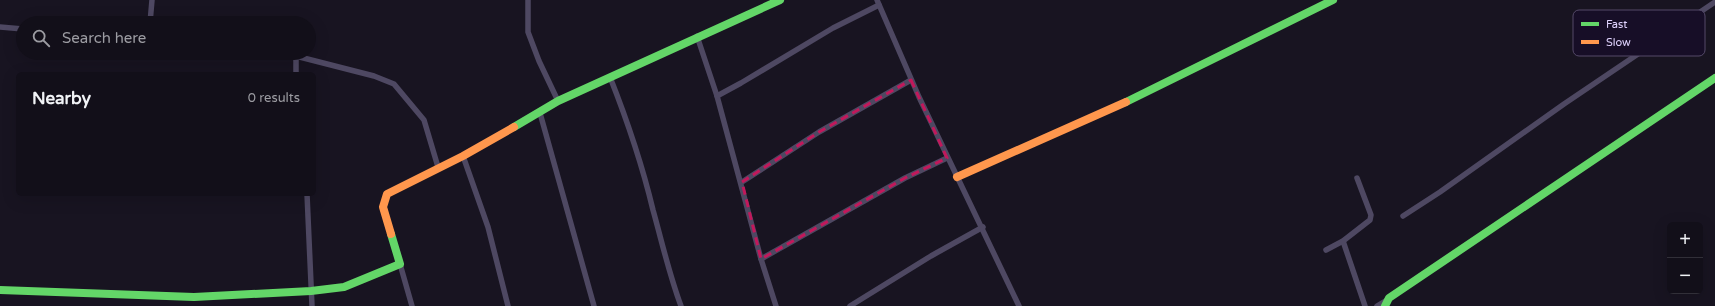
<!DOCTYPE html>
<meta charset="utf-8">
<style>
:root{--surface:#120f19;--page:#1f1d26;--text:#f1f3f6;--muted:#9c9ca2;--line:#312f38}
body{margin:0;font-family:"Varela Round",sans-serif;background:var(--page);color:var(--text)}
.controls{position:absolute;right:12px;bottom:12px;display:grid;overflow:hidden;border-radius:6px;box-shadow:0 4px 16px #0002}
.controls button{width:36px;height:36px;display:grid;place-items:center;padding:0;border:0;border-bottom:1px solid var(--line);background:var(--surface);color:var(--text);font:20px sans-serif}
.list{margin:0;padding:0;list-style:none}
h2{display:flex;justify-content:space-between;align-items:center;height:52px;margin:0;padding:0 16px;font-size:17px}
h2 small{font-size:13px;font-weight:400;color:var(--muted)}
.icon{flex:none;width:22px;height:22px;fill:none;stroke:currentColor;stroke-width:2;stroke-linecap:round;stroke-linejoin:round}
.map{position:relative;flex:none;width:1715px;height:306px;overflow:hidden}
.search{position:absolute;background:var(--surface);box-shadow:0 4px 16px #0002;left:16px;top:16px;width:300px;height:44px;display:flex;align-items:center;gap:10px;box-sizing:border-box;padding:0 14px;border-radius:22px;color:var(--muted);font-size:15px}
.panel{position:absolute;background:var(--surface);box-shadow:0 4px 16px #0002;left:16px;top:72px;width:300px;height:124px;border-radius:6px}
.map>svg:first-child{display:block}
.lines{fill:none;stroke-linecap:round;stroke-linejoin:round}
.street{stroke:#4e4862;stroke-width:5.5}
.fast{stroke:#63d668;stroke-width:8}
.slow{stroke:#ff974d;stroke-width:8}
.marked{fill:none;stroke:#c2185b;stroke-width:3;stroke-dasharray:8 5;stroke-linejoin:round}
.key{fill:#170e27;stroke:#544968;stroke-width:1}
.key-label{font-size:11px;fill:#e1d4ff}
</style>
<div class="map">
<svg width="1715" height="306" viewBox="0 0 1715 306">
<rect width="100%" height="100%" fill="#181421"/>
<g class="lines">
<!-- street -->
<g class="street">
<path d="M528,0V32L539,61L558,101"/>
<path d="M877,0L919,97L1019,306"/>
<path d="M150,23L152,0"/>
<path d="M0,27L23,29"/>
<path d="M697,36L717,96L761,259L776,306"/>
<path d="M173,53L208,57L212,53"/>
<path d="M284,53L374,76L394,84L424,120L438,167"/>
<path d="M296,57V74"/>
<path d="M610,77C627,120 642,164 653,210C662,242 669,274 681,306"/>
<path d="M717,96L741,83L833,28L879,5"/>
<path d="M540,113L594,306"/>
<path d="M463,156L488,227L508,306"/>
<path d="M742,182L819,132L911,80"/>
<path d="M307,194L312,306"/>
<path d="M1403,216L1440,192L1564,104L1715,2"/>
<path d="M1343,241L1365,306"/>
<path d="M1326,250L1343,241L1370,220L1371,215L1357,178"/>
<path d="M761,259L905,178L947,158"/>
<path d="M400,264L412,306"/>
<path d="M850,306L931,256L983,227"/>
<path d="M1377,306L1387,300"/>
</g>
<!-- fast -->
<g class="fast">
<path d="M1126,102L1333,0"/>
<path d="M514,127L558,101L780,0"/>
<path d="M0,290L194,297L311,291L344,287L400,264L391,234"/>
<path d="M1385,306L1389,298L1715,78"/>
</g>
<!-- slow -->
<g class="slow">
<path d="M957,177L1126,102"/>
<path d="M391,234L383,207L387,194L463,156L514,127"/>
</g>
</g>
<!-- marked area -->
<path class="marked" d="M911,80L947,158L905,178L761,259L742,182L819,132Z"/>
<!-- legend -->
<rect x="1573" y="10" width="132" height="46" rx="6" class="key"/>
<rect x="1581" y="22" width="18" height="4" fill="#63d668"/>
<rect x="1581" y="40" width="18" height="4" fill="#ff974d"/>
<g class="key-label">
<text x="1606" y="28">Fast</text>
<text x="1606" y="46">Slow</text>
</g>
</svg>
<div class="controls">
<button>+</button>
<button>−</button>
</div>
<div class="search"><svg class="icon" aria-label="search" viewBox="0 0 24 24"><circle cx="10" cy="10" r="6"/><path d="M15 15l6 6"/></svg>Search here</div>
<section class="panel">
<h2>Nearby<small>0 results</small></h2>
<ul class="list">
</ul>
</section>
</div>
